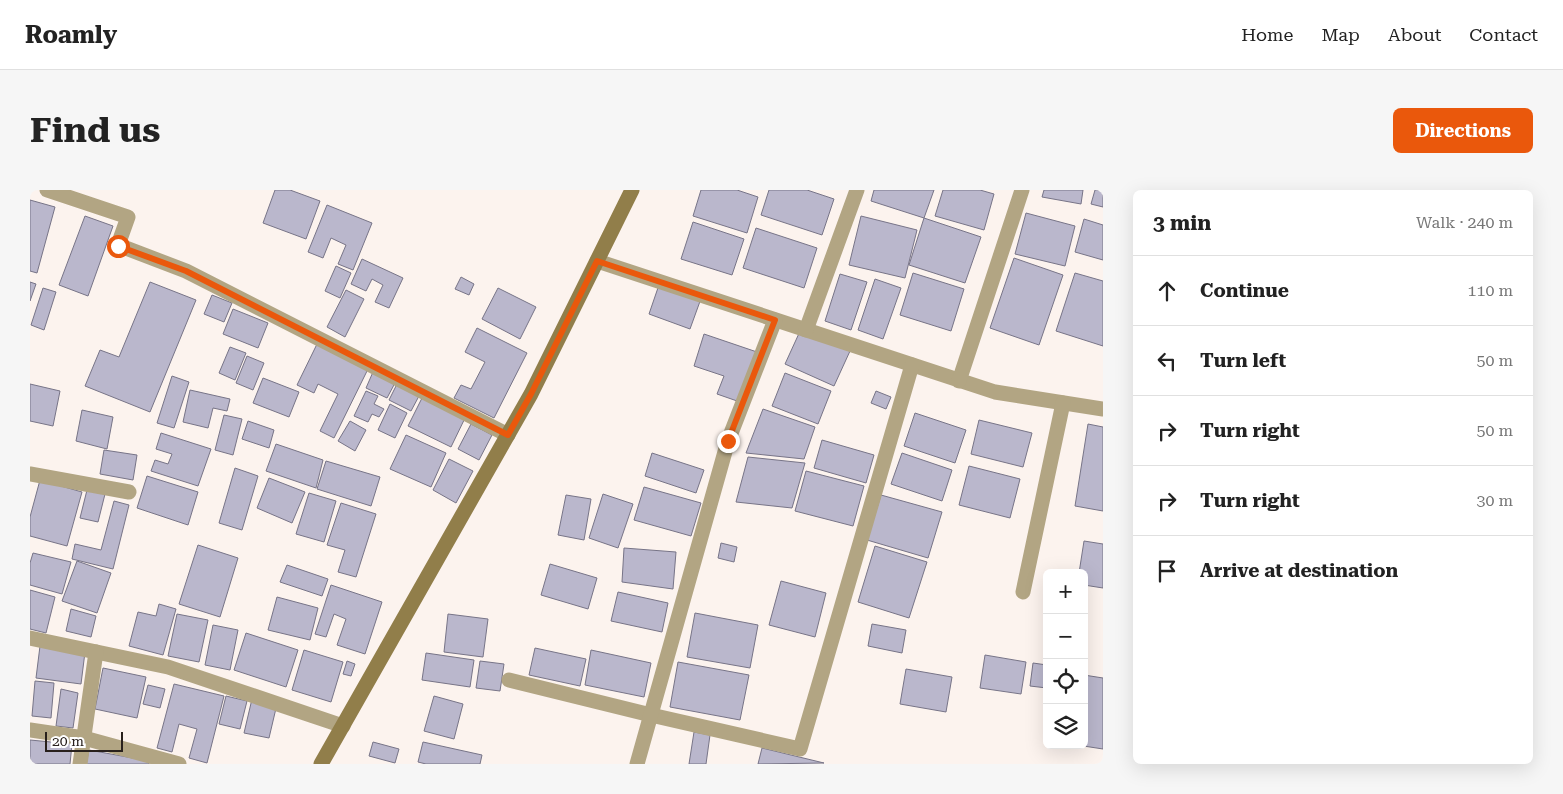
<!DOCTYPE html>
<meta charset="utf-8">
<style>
:root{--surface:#fff;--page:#f6f6f6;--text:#222;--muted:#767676;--line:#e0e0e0;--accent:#ea580c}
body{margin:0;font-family:"Roboto Serif",serif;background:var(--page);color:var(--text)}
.controls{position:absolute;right:15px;bottom:15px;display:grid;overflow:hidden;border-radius:8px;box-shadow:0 5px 20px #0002}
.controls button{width:45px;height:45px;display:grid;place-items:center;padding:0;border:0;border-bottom:1px solid var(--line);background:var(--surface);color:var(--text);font:25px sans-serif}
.scale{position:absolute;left:15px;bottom:12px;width:78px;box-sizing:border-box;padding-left:5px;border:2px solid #28201c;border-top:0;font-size:14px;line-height:18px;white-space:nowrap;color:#28201c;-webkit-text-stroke:4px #fff;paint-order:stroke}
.stop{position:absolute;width:15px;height:15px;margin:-11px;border:4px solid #ea580c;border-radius:50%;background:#fff}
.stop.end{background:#ea580c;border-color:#fff;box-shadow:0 1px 5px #0008}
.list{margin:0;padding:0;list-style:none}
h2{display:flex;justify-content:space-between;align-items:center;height:65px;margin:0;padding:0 20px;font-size:21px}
h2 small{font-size:16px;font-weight:400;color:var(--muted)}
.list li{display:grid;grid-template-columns:32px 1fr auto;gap:15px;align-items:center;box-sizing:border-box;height:70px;padding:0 20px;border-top:1px solid var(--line)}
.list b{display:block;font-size:19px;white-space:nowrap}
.list em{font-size:16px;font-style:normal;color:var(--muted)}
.icon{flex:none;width:28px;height:28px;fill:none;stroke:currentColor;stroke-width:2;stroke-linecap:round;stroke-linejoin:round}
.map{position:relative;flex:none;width:1073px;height:574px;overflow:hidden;border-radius:8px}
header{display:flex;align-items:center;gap:30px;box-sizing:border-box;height:70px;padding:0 25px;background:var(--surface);border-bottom:1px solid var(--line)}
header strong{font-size:24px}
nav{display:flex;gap:28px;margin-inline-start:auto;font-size:18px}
.intro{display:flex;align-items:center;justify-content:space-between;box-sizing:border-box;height:120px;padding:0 30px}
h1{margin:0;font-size:35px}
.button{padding:12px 22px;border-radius:8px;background:var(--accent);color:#fff;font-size:18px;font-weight:700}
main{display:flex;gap:30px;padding:0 30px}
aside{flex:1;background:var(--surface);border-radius:8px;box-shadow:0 5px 20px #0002}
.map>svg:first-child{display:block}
.building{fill:#bab7cc;stroke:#777487}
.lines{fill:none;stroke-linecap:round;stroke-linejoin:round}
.street{stroke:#b2a583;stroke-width:15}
.secondary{stroke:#917e4a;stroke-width:15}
.route{stroke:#ea580c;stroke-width:6}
</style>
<header>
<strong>Roamly</strong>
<nav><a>Home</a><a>Map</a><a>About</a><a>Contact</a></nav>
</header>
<div class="intro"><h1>Find us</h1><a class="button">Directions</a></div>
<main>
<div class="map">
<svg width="1073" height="574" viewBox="0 0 1073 574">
<rect width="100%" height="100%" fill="#fcf3ee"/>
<!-- building -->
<g class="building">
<path d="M245,0H260L290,11L276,49L233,33Z"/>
<path d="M671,0H707L728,7L717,43L663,26Z"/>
<path d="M739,0H777L804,9L792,45L731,25Z"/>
<path d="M844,0H904L894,28L841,11Z"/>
<path d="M913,0H950L964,4L954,40L905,26Z"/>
<path d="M1014,0H1053L1051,14L1012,7Z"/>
<path d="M1065,0H1073V17L1061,14Z"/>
<path d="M0,10L25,17L7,83L0,81Z"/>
<path d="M297,15L342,33L323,80L308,74L316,55L301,48L293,68L278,62Z"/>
<path d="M996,23L1045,36L1035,76L985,64Z"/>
<path d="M55,26L83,36L58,106L29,95Z"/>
<path d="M831,26L887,40L875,88L819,75Z"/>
<path d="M894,28L951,47L935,93L879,75Z"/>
<path d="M1054,29L1073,35V70L1045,62Z"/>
<path d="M663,32L714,49L702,85L651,69Z"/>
<path d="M726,38L787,58L774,98L713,78Z"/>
<path d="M984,68L1033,85L1009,155L960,138Z"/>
<path d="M332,69L373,88L359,118L345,112L353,95L342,89L336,101L321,94Z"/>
<path d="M306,76L321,83L310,108L295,101Z"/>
<path d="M883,83L934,99L921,141L870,125Z"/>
<path d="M1045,83L1073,91V156L1026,141Z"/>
<path d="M810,84L837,92L821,140L795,131Z"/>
<path d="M431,87L444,94L439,105L425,99Z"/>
<path d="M631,89L673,103L660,139L619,124Z"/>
<path d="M845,89L871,98L853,149L828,140Z"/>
<path d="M0,92L6,94L0,111Z"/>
<path d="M120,92L166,110L120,222L55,196L70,160L89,167Z"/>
<path d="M13,98L26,102L14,140L1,135Z"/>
<path d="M468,98L506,117L490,149L452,129Z"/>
<path d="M316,100L334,109L315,147L297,137Z"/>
<path d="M182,105L202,113L194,132L174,124Z"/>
<path d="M203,119L238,133L228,158L193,144Z"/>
<path d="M447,138L497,163L464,228L424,208L431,195L441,199L455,172L435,162Z"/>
<path d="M771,139L820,161L804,196L755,174Z"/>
<path d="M674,144L727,162L710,212L687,204L694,186L664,176Z"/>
<path d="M288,152L339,177L304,248L290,241L308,204L288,194L284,203L267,195Z"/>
<path d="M200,157L216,163L205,190L189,183Z"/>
<path d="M217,166L234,173L223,200L206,193Z"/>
<path d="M343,182L365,193L357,208L336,198Z"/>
<path d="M755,183L801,201L788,234L742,216Z"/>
<path d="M142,186L159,192L144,238L127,233Z"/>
<path d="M233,188L269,202L259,227L223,213Z"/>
<path d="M0,194L30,201L23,236L0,231Z"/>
<path d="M367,194L389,206L381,221L359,210Z"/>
<path d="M160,200L200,209L197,221L183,218L178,238L153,232Z"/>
<path d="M336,201L348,206L344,214L354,219L349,227L342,224L338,232L324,226Z"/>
<path d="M846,201L861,207L856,219L841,213Z"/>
<path d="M393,206L436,226L421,257L378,236Z"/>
<path d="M360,214L377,223L365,248L348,240Z"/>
<path d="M733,219L785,237L774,269L716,263Z"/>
<path d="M52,220L83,227L77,259L46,251Z"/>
<path d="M885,223L936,240L925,273L874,256Z"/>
<path d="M194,225L212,229L203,265L185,260Z"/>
<path d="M949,230L1002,243L993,277L941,264Z"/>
<path d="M218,231L244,240L239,258L212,249Z"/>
<path d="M320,231L336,240L325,261L308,251Z"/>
<path d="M441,234L462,245L449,270L428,259Z"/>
<path d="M1058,234L1073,237V321L1045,316Z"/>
<path d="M131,243L181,259L168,296L121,281L125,270L138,274L142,264L126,259Z"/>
<path d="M376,245L416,263L401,297L360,279Z"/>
<path d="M792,250L844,265L836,293L784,278Z"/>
<path d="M246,254L293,270L286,298L236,281Z"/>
<path d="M74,260L107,265L103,290L70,284Z"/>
<path d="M622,263L674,280L666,303L615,286Z"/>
<path d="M872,263L922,280L912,311L861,294Z"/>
<path d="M718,267L775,273L762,318L706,312Z"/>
<path d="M419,269L443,281L426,313L403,300Z"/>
<path d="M296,271L350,287L341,316L287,299Z"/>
<path d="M939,276L990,289L980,328L929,315Z"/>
<path d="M205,278L228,286L212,340L189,333Z"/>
<path d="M776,281L834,296L823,336L765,321Z"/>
<path d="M117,286L168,302L158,335L107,318Z"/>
<path d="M239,288L275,302L262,333L227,318Z"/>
<path d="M10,290L52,302L37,356L0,346V327Z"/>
<path d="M614,297L671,313L661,346L604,330Z"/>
<path d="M57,300L75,304L68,332L50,328Z"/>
<path d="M279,303L306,311L294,352L266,344Z"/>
<path d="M573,304L603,314L588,358L559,348Z"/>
<path d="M536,305L561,309L554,350L528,345Z"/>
<path d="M851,305L912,322L898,368L837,350Z"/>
<path d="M84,311L99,315L83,379L42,369L45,354L71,360Z"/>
<path d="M311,313L346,324L326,387L308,382L315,360L297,355Z"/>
<path d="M1054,351L1073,354V398L1054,395V383H1049Z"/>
<path d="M691,353L707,357L704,372L688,368Z"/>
<path d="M168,355L208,368L190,427L149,414Z"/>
<path d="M845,356L897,372L879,428L828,412Z"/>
<path d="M594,358L646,362L643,399L592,392Z"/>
<path d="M3,363L41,372L32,404L0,395V373Z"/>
<path d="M47,371L81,383L67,423L32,411Z"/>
<path d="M520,374L567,388L558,419L511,405Z"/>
<path d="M257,375L298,389L292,406L250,392Z"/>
<path d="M751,391L796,403L785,447L739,435Z"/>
<path d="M301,395L352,412L335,464L307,455L316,429L304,424L296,447L285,444Z"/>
<path d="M0,400L25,407L16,443L0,439Z"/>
<path d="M588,402L638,413L632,442L581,431Z"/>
<path d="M247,407L288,418L280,450L238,440Z"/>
<path d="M129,414L146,419L133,465L99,456L108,422L126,426Z"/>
<path d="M41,419L66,426L61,447L36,441Z"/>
<path d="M665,423L728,435L720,478L657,467Z"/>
<path d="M147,424L178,430L169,472L138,466Z"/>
<path d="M418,424L458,429L453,467L414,462Z"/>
<path d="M842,434L876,440L872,463L838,456Z"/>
<path d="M183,435L208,440L200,480L175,475Z"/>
<path d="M216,443L268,460L256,497L204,480Z"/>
<path d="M10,456L55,462L51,494L6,488Z"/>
<path d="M505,458L556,469L550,496L499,485Z"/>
<path d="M274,460L313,472L301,512L262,500Z"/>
<path d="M561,460L621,473L614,507L555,495Z"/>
<path d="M396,463L444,470L440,497L392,490Z"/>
<path d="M955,465L996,472L991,504L950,498Z"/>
<path d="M317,471L325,474L321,486L313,484Z"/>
<path d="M450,471L474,474L470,501L446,498Z"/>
<path d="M648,472L719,485L710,530L640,517Z"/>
<path d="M1003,473L1017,475V498L1000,496Z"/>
<path d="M73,478L116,487L107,528L65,519Z"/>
<path d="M876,479L922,487L916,522L870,514Z"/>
<path d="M1054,485L1073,488V559L1047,555H1054Z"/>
<path d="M5,491L24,493L21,528L2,526Z"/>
<path d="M144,494L194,506L177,573L159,568L167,539L149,534L142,562L127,558Z"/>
<path d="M118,495L135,499L130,518L113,514Z"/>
<path d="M31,499L48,503L43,538L26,536Z"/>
<path d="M196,506L217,511L210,539L189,534Z"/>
<path d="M404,506L433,514L424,549L394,541Z"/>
<path d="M222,509L247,514L239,548L214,543Z"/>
<path d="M664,542L680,545L676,574H659Z"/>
<path d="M0,550L42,554L40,574H0Z"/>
<path d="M343,552L369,559L365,573L339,566Z"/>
<path d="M393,552L452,565L450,574H396L388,572Z"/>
<path d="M732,558L794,573L728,574Z"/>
<path d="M59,560L119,571V574H56Z"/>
</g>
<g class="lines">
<!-- street -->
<g class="street">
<path d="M17,0L98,27L88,55L156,81L478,245"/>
<path d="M567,71L965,202L1073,219"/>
<path d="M776,140L827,0"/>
<path d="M929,191L992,0"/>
<path d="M0,284L99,302"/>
<path d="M993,402L1033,213"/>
<path d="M0,448L138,477L313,536"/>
<path d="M479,490L621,525L770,559L882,175"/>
<path d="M0,540L54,548L149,574"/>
<path d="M50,574L66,462"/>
<path d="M607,574L698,251L745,130"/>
</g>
<!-- secondary -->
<path class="secondary" d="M291,574L501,204L602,0"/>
</g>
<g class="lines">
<!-- route -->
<path class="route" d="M88,56L156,81L478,245L501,204L567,71L745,130L698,251"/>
</g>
</svg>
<div class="controls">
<button>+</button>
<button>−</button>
<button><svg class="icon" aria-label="locate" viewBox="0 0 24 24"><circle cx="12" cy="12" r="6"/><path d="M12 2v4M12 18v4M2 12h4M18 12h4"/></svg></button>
<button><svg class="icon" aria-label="layers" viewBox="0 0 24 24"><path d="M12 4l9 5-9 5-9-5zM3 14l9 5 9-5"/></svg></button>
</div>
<div class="scale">20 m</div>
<div class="stop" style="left:88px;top:56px"></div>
<div class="stop end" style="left:698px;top:251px"></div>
</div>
<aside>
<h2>3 min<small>Walk · 240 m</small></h2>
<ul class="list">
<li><svg class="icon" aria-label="ahead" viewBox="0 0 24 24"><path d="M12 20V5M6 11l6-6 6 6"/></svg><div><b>Continue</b></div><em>110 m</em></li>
<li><svg class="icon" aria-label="left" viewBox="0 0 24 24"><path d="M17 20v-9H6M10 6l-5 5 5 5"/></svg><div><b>Turn left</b></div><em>50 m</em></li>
<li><svg class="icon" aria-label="right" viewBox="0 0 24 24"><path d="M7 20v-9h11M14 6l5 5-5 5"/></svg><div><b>Turn right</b></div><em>50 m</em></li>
<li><svg class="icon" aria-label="right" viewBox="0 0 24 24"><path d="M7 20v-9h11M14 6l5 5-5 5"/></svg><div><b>Turn right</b></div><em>30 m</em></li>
<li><svg class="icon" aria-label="arrive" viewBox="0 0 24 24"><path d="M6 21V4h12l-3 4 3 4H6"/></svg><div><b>Arrive at destination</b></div></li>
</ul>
</aside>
</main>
